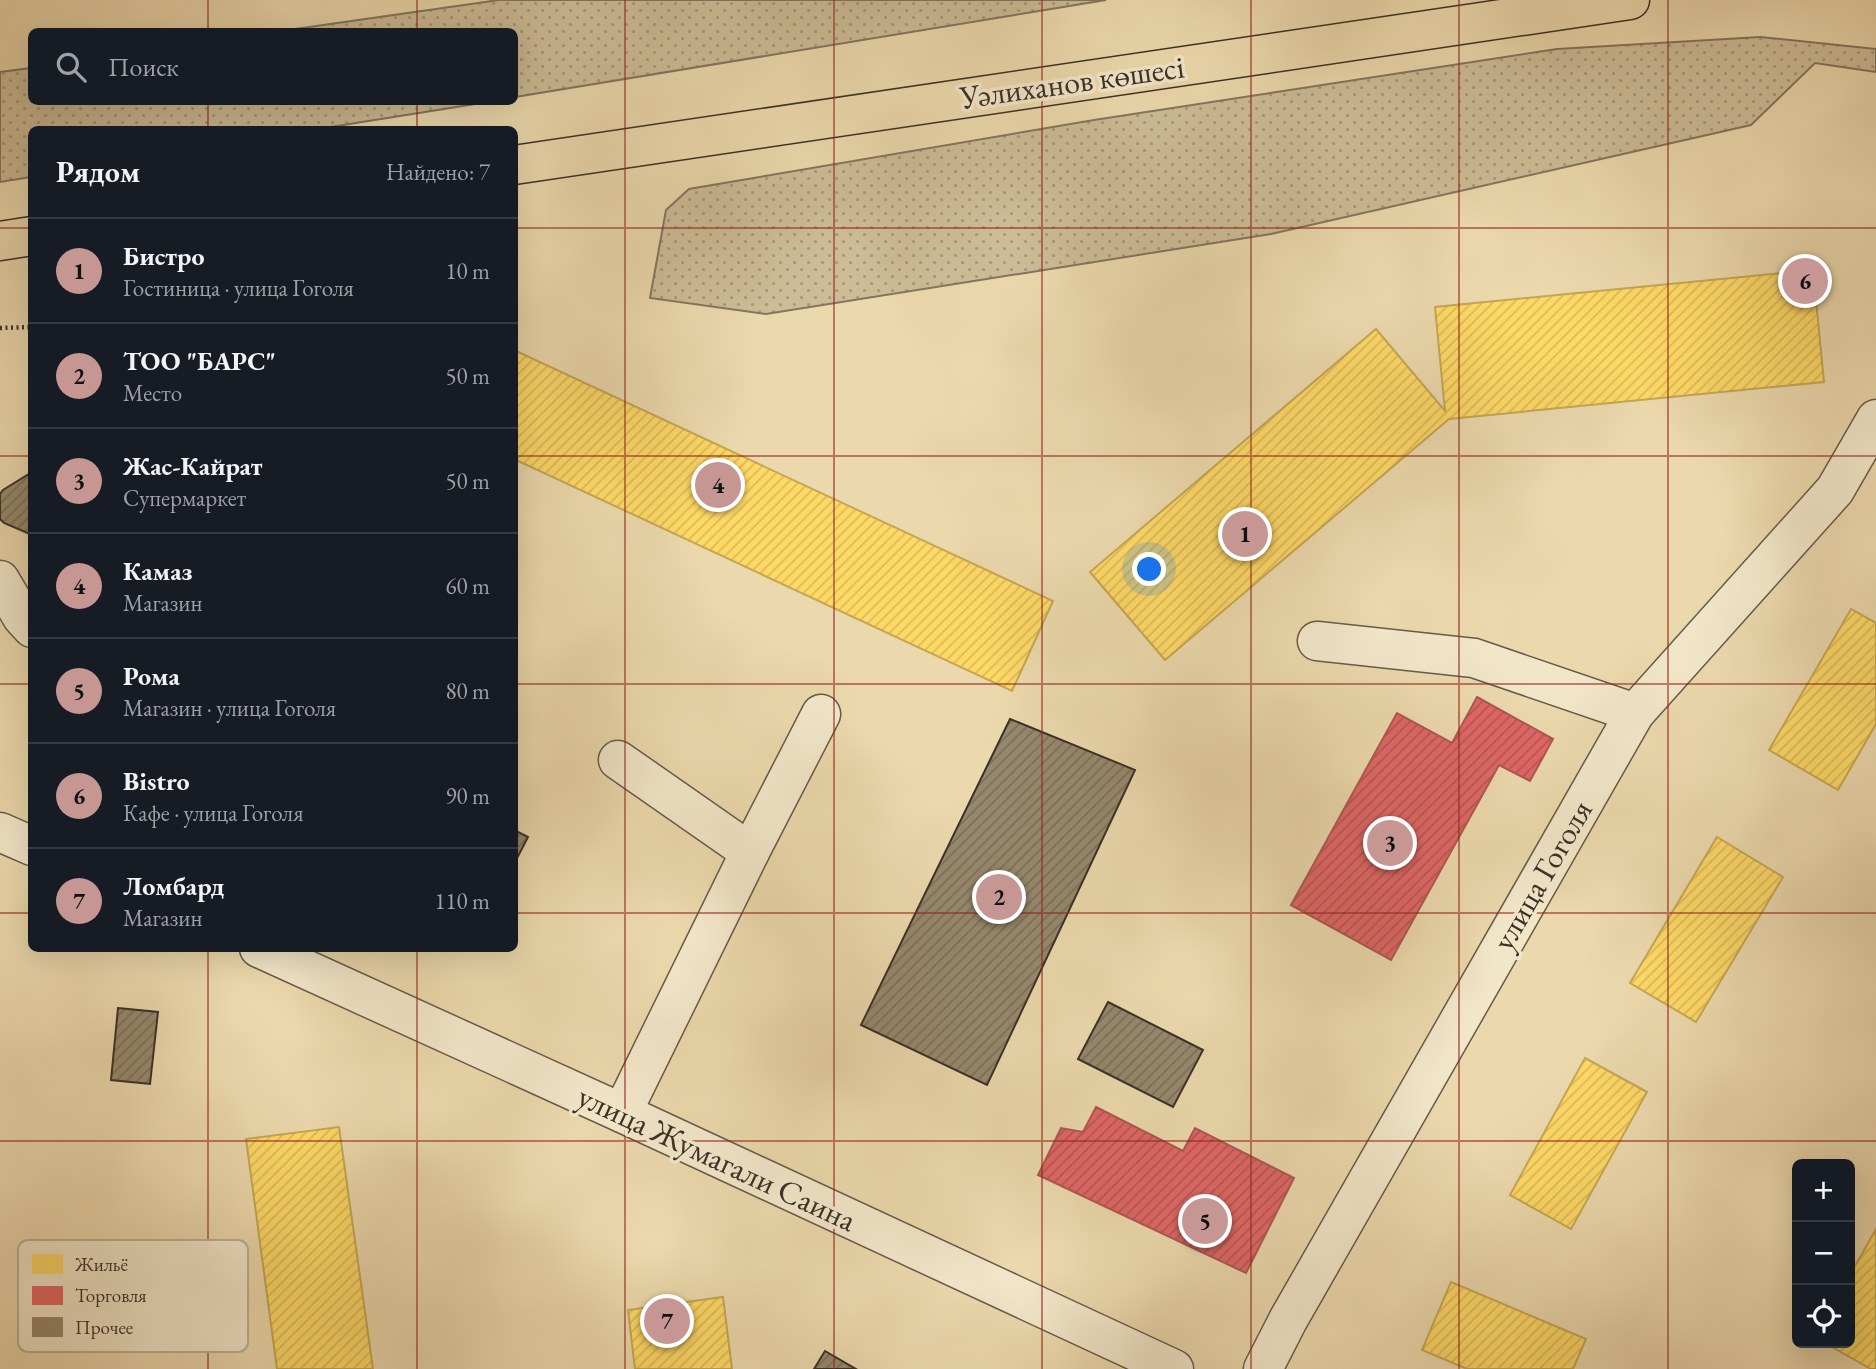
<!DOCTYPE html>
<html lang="ru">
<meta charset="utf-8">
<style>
:root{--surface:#171b24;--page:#20242c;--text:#f1f3f6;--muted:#9ea1a6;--line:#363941;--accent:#c59692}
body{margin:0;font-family:"EB Garamond",serif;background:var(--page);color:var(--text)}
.controls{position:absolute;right:21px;bottom:21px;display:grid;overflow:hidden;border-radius:10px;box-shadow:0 7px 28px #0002}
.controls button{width:63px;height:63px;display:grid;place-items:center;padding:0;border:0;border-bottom:2px solid var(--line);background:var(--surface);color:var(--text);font:35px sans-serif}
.you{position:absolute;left:1150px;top:570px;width:24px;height:24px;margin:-18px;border:5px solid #fff;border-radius:50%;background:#1a73e8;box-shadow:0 0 0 10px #1a73e833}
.badge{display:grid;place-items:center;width:46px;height:46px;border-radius:50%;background:var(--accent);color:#111;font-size:23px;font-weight:700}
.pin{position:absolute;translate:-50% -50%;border:4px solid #fff;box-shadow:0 2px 7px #0006}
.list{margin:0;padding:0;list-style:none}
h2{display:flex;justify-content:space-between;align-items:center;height:91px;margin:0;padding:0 28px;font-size:30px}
h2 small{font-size:23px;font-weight:400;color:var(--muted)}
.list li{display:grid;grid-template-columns:46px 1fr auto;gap:21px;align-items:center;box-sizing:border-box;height:105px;padding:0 28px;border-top:2px solid var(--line)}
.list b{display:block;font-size:26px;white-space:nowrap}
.list p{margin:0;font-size:23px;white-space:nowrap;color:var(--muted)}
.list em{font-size:23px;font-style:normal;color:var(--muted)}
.icon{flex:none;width:38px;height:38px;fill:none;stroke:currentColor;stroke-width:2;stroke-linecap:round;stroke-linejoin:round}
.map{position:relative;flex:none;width:1876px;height:1369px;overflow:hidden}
.search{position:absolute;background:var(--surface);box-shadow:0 7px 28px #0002;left:28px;top:28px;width:490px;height:77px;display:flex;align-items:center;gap:18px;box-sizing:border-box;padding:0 24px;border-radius:10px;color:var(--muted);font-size:26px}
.panel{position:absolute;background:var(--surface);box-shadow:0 7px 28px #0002;left:28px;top:126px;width:490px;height:826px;border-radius:10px}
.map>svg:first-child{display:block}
.grass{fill:url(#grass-dots);stroke:#83765f;stroke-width:2}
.homes{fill:url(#homes-hatch);stroke:#c4a753;stroke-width:2}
.shops{fill:url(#shops-hatch);stroke:#ae5653;stroke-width:2}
.building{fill:url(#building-hatch);stroke:#393128;stroke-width:2}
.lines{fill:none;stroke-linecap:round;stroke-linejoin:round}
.minor-casing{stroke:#665b49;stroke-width:41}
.highway-casing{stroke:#393128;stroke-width:41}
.path{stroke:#393128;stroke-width:4.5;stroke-dasharray:2 3.5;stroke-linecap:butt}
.minor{stroke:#f2e6c9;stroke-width:38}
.highway{stroke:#ebd8ac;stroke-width:38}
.grid{fill:none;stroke:#8f2418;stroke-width:2;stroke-opacity:0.55}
.labels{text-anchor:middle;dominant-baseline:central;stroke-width:7;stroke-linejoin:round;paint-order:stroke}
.street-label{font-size:32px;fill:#393128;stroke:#f2e6c9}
.key{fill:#f2e6c9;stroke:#bab099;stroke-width:2}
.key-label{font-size:19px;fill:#393128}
</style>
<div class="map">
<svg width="1876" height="1369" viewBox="0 0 1876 1369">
<defs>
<pattern id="grass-dots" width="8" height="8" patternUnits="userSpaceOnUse" patternTransform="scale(1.75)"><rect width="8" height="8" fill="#cdbc96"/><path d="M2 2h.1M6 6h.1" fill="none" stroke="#a7997a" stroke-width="1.8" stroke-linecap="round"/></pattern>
<pattern id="homes-hatch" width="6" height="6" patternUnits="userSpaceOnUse" patternTransform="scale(1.75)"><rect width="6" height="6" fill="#ffd966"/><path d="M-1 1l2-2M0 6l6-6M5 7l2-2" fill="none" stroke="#dbbb58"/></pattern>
<pattern id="shops-hatch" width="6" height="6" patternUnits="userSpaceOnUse" patternTransform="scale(1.75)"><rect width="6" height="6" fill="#e06666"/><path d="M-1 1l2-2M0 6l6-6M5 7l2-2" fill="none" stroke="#b75554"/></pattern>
<pattern id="building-hatch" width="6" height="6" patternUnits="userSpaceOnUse" patternTransform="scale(1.75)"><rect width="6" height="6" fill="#96886d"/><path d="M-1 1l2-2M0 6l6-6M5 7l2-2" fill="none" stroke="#7b705a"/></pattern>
</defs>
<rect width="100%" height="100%" fill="#ebd8ac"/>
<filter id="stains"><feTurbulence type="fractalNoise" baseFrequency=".00286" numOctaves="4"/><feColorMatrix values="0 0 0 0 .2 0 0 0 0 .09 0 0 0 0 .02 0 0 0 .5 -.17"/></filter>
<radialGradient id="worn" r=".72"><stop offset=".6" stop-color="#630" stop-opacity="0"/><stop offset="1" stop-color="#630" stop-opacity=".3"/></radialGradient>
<!-- grass -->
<g class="grass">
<path d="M499,0H1106L515,97L514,32L281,31Z"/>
<path d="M1760,37L1876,49V72L1815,63L1751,125L1271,234L766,314L650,298L666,210L689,189L1094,120L1557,49Z"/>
<path d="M31,68L32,102H488L318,129L32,130L31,177L0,182V72Z"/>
</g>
<!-- homes -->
<g class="homes">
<path d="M1813,270L1824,382L1449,419L1165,660L1090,572L1376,329L1445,411L1435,307Z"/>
<path d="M514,350L1053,601L1012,691L514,459Z"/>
<path d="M1851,609L1876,623V724L1838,790L1769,750Z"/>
<path d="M1717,837L1783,877L1696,1022L1630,983Z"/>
<path d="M1585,1058L1647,1092L1571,1229L1510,1195Z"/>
<path d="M339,1127L373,1369H277L246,1139Z"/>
<path d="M1876,1229V1369H1871L1825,1343H1850V1275Z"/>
<path d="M1451,1282L1586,1339L1573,1369H1467L1422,1350Z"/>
<path d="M723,1297L732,1369H635L628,1310Z"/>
</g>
<!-- shops -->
<g class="shops">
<path d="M1477,697L1553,739L1530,781L1499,765L1391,960L1291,905L1397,713L1452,743Z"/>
<path d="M1096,1107L1183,1151L1195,1128L1294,1178L1246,1273L1038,1175L1061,1128L1083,1132Z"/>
</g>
<!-- building -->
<g class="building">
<path d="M32,472V535L4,523L0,519V494L3,490Z"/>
<path d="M1010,719L1135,770L987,1085L861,1025Z"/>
<path d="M514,830L528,837L514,864Z"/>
<path d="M1108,1002L1203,1050L1173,1107L1078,1059Z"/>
<path d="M118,1008L158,1012L150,1084L111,1080Z"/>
<path d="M825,1351L856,1369H814Z"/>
</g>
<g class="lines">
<!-- minor casing -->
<g class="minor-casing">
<g id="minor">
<path d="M0,580L22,617L32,628"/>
<path d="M1317,641L1474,658L1635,713"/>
<path d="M618,760L750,852"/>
<path d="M0,832L32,846"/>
<path d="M259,948L622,1113L1174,1369"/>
<path d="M622,1113L750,852L821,714"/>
<path d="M1263,1369L1288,1320L1635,713L1835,490L1876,419"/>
</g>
</g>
<!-- highway casing -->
<g class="highway-casing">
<g id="highway">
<path d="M514,165L1630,0"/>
<path d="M0,241L32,236"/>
</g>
</g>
<!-- path -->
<path class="path" d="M0,328L32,327"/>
<!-- minor -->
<use href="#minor" class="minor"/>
<!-- highway -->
<use href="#highway" class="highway"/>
</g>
<!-- grid -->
<path class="grid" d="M208,0V32M417,0V32M625,0V1369M834,0V1369M1042,0V1369M1251,0V1369M1459,0V1369M1668,0V1369M208,102V130M417,102V130M0,228H32M514,228H1876M0,456H32M514,456H1876M0,684H32M514,684H1876M0,913H32M514,913H1876M208,948V1369M417,948V1369M0,1141H1876"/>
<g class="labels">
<!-- street labels -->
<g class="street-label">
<text transform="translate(1072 82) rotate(-8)">Уәлиханов көшесі</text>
<text transform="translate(1542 875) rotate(-60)">улица Гоголя</text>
<text transform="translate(717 1158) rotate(25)">улица Жумагали Саина</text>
</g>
</g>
<!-- legend -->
<rect x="18" y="1240" width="230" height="112" rx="10" class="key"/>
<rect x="32" y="1254" width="31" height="20" fill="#ffd966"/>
<rect x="32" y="1286" width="31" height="19" fill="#e06666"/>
<rect x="32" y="1317" width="31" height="20" fill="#96886d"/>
<g class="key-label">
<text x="75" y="1271">Жильё</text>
<text x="75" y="1302">Торговля</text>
<text x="75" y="1334">Прочее</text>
</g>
<rect width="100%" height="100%" filter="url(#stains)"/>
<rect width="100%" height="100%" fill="url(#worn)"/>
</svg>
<div class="controls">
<button>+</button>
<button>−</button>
<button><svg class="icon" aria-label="locate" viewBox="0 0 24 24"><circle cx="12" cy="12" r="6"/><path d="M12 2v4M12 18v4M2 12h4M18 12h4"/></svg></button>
</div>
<div class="you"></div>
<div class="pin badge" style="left:1245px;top:534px">1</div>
<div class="pin badge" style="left:999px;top:897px">2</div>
<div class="pin badge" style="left:1390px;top:843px">3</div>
<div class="pin badge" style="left:718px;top:485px">4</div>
<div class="pin badge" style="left:1205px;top:1221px">5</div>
<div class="pin badge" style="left:1805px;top:281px">6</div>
<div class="pin badge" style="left:667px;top:1321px">7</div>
<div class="search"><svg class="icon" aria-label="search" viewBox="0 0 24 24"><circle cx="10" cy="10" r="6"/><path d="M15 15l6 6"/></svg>Поиск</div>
<section class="panel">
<h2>Рядом<small>Найдено: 7</small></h2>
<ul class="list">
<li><span class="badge">1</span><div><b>Бистро</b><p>Гостиница · улица Гоголя</p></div><em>10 m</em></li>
<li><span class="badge">2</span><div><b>ТОО &quot;БАРС&quot;</b><p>Место</p></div><em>50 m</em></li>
<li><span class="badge">3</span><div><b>Жас-Кайрат</b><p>Супермаркет</p></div><em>50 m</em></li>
<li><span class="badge">4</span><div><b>Камаз</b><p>Магазин</p></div><em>60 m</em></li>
<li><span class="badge">5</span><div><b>Рома</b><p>Магазин · улица Гоголя</p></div><em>80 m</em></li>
<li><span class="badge">6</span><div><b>Bistro</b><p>Кафе · улица Гоголя</p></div><em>90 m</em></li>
<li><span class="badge">7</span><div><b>Ломбард</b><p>Магазин</p></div><em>110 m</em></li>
</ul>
</section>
</div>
